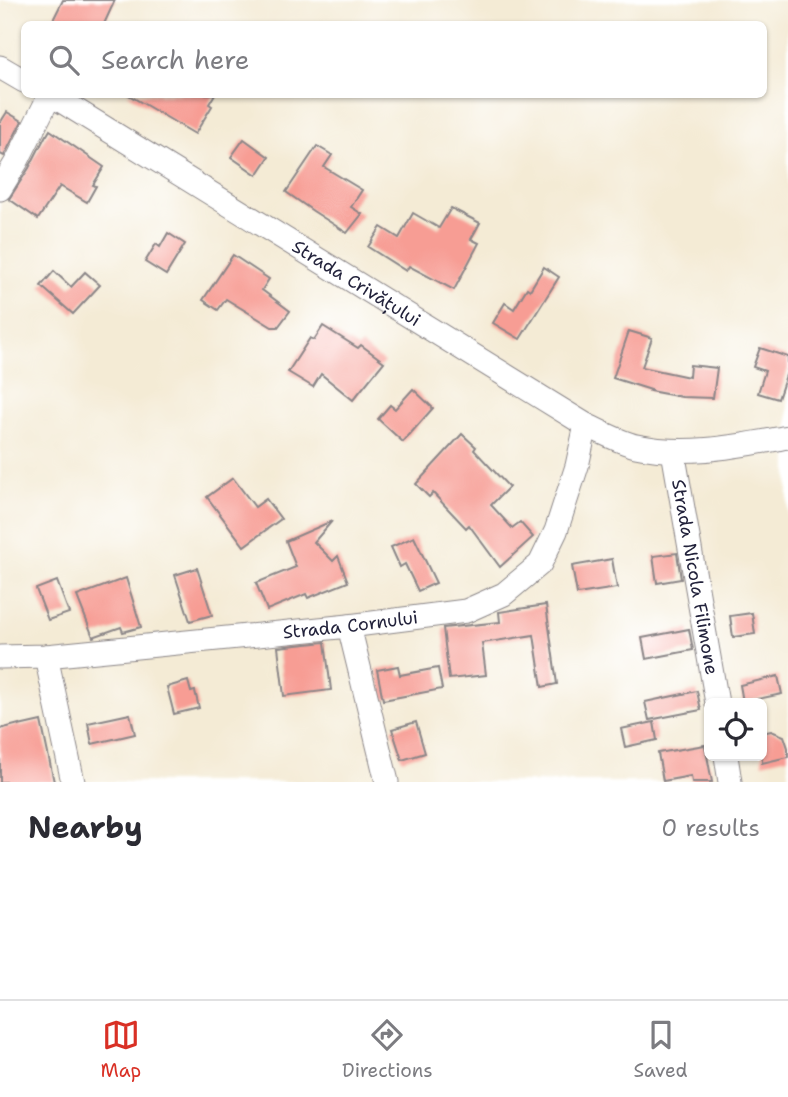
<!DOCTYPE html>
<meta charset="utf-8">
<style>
:root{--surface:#fff;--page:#f7f7f7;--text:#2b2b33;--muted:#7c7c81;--line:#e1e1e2;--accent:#d93025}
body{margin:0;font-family:"Shantell Sans",sans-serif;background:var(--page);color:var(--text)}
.controls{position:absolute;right:21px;bottom:21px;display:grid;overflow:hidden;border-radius:10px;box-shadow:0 2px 5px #0004}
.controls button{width:63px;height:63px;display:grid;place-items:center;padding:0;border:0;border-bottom:2px solid var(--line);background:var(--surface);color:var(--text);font:35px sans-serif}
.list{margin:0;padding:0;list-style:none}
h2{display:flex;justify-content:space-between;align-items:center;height:91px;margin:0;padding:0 28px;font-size:30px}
h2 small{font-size:23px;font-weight:400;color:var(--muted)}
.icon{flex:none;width:38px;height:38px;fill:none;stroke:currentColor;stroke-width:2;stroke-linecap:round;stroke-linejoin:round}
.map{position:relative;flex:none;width:788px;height:782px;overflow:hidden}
.search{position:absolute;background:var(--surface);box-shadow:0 2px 5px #0004;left:21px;right:21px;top:21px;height:77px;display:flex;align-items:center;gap:18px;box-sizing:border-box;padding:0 24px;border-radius:10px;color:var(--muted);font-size:26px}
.sheet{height:217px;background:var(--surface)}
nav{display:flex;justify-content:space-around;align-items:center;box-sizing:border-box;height:98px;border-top:2px solid var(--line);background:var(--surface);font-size:19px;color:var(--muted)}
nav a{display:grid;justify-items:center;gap:4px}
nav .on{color:var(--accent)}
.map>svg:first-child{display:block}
.building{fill:#f79d94}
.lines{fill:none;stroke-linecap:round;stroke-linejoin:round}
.minor-casing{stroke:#8b8688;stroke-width:25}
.minor{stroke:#fff;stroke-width:23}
.labels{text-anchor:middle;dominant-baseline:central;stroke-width:6;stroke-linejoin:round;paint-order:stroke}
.street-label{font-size:18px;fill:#22223b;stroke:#fff}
</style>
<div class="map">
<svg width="788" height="782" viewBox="0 0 788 782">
<rect width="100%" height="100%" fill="#fff"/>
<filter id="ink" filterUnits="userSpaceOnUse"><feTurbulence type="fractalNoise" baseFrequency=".0143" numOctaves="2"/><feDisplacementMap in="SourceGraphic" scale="14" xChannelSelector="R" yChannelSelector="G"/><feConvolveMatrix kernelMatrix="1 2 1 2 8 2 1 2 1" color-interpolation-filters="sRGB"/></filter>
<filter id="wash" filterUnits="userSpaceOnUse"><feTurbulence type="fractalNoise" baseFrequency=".00686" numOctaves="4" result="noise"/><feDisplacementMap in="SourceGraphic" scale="28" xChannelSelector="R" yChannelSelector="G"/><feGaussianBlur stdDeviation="1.57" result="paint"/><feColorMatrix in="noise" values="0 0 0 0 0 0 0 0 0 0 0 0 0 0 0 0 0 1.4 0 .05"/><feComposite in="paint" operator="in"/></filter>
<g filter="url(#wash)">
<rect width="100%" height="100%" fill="#f4ebd5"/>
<g id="blocks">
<!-- building -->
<g class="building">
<path d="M63,0H115L104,24H51Z"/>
<path d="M127,94H215L209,104L212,106L195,134Z"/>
<path d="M7,112L22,121L4,156L0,154V123Z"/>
<path d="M50,130L104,167L93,185L96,186L87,202L60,186L38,219L9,199L29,168L46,135H47Z"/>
<path d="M244,139L269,157L257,175L231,157Z"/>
<path d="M317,146L332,155L324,167L362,190L351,207L362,214L347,233L313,211L286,192Z"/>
<path d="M451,208L480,223L471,239L479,243L454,290L409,266L406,271L368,247L381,227L399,238L413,213L439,228Z"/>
<path d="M168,233L185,244L166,275L145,262L156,244L160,247Z"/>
<path d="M233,255L269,279L262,290L290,311L278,327H272L226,299L218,310L203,300Z"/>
<path d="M544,267L559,277L520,339L493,323L505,303L514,309L527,288L530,290Z"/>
<path d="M54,271L71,287L85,272L100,285L73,314L41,286Z"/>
<path d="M323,326L358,348L361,345L384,362L353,400L321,374L313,387L288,372L310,338L314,340Z"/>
<path d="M629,331L652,338L642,367L689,377L690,365L717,368L713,398L682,397L650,391L651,390L613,378Z"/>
<path d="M760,348L788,357V369L778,399L758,393L765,371L753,367Z"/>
<path d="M413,389L433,408L403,442L378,419L390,405L395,409Z"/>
<path d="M462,434L476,447L474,450L509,487L491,505L512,528L520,522L533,537L500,567L469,525L466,528L433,493L429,497L416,484Z"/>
<path d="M233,478L255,507L266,499L281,519L244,546L207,497Z"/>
<path d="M332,521L314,542L333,561L338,556L348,582L308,598L306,594L267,610L256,583L296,567L286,541Z"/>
<path d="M414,537L436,583L418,591L405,564L400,567L391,547Z"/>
<path d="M677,553L681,579L657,583L653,556Z"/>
<path d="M612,559L617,588L577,594L572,566Z"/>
<path d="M197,568L212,615L190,621L175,575Z"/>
<path d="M126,578L141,627L123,632L121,627L93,637L77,596Z"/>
<path d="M57,581L69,613L48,620L36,589Z"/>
<path d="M546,605L557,684L542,687L534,635L482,643L486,675L449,679L443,628L500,622L499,612Z"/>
<path d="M752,613L755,634L733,637L730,616Z"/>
<path d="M689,629L693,650L646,659L642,638Z"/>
<path d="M325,642L331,690L284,696L278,647Z"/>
<path d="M398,666L400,675L438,668L442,689L383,700L377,670Z"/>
<path d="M778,676L782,694L743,702L740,685Z"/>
<path d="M188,681L191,692L195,691L199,708L174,714L167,687Z"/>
<path d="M697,691L701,710L649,720L645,702Z"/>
<path d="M130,714L135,734L92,744L88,723Z"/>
<path d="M41,721L54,782H0V729L19,724V726Z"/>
<path d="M416,722L425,753L402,760L392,729Z"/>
<path d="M654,722L657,740L625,747L621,729Z"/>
<path d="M771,731L784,736L788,748V757L762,763V733Z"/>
<path d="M705,745L712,782H692L691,776L663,781L658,753Z"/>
</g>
</g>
</g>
<g filter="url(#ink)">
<use href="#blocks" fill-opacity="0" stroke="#8b8688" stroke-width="2"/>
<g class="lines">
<!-- minor casing -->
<g class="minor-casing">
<g id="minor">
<path d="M0,67L24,81"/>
<path id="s1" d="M50,94L586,425C602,432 619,442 636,446C687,457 738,446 788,437"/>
<path d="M0,189L17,161L50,95"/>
<path id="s2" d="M673,451L717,703"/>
<path d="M349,626L387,782"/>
<path d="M46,656L73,782"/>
<path id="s3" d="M0,657L46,656L349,626L466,611L504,594L540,564L556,531L577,466L586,425"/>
<path d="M726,756L730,782"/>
</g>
</g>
<!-- minor -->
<use href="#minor" class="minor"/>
</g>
</g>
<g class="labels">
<!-- street labels -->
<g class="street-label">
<text stroke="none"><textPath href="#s1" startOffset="360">Strada Crivățului</textPath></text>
<text stroke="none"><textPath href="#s2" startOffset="128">Strada Nicola Filimone</textPath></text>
<text stroke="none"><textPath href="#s3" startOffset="352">Strada Cornului</textPath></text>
</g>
</g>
</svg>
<div class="controls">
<button><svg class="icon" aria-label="locate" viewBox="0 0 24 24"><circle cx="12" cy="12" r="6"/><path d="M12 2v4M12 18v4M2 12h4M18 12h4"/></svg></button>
</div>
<div class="search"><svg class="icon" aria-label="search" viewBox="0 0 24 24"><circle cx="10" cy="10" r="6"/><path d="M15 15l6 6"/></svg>Search here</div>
</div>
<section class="sheet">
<h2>Nearby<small>0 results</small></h2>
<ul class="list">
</ul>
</section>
<nav>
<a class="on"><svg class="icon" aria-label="map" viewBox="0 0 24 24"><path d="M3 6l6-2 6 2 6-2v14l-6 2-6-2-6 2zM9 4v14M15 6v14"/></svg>Map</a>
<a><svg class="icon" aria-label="directions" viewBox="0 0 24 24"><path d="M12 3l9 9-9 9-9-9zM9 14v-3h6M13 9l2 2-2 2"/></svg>Directions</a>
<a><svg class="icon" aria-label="saved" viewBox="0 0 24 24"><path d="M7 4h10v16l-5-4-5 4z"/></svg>Saved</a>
</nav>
